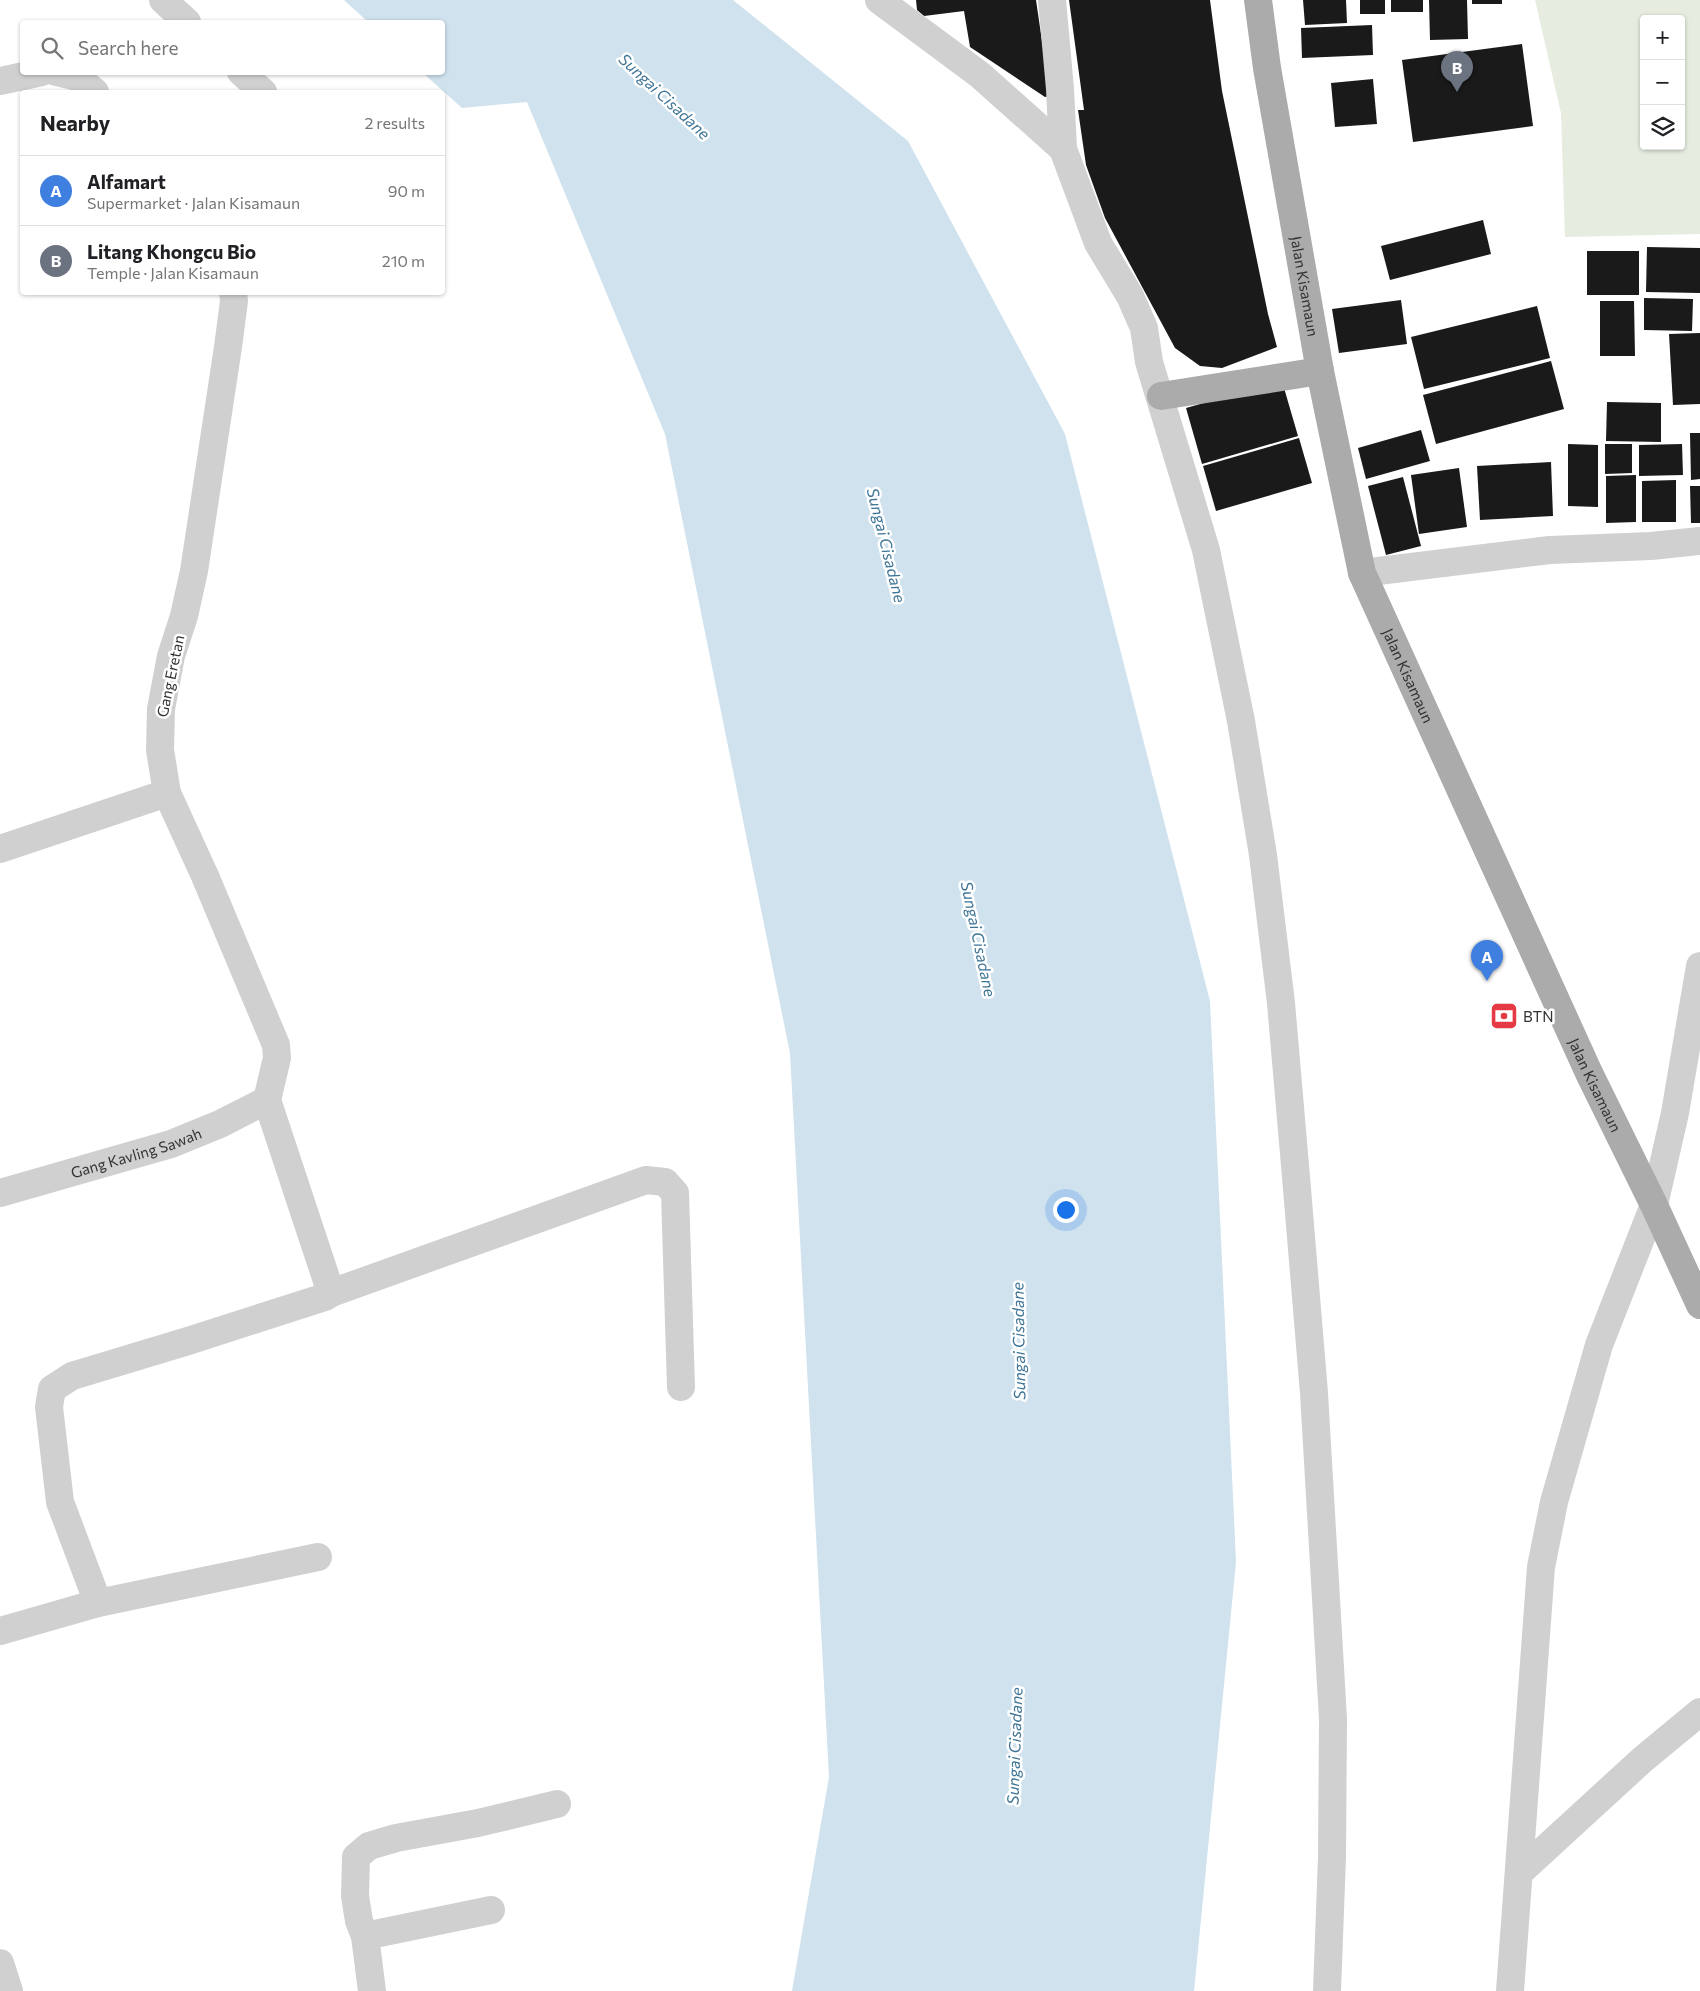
<!DOCTYPE html>
<meta charset="utf-8">
<style>
:root{--surface:#fff;--page:#f2f2f2;--text:#202124;--muted:#757577;--line:#e0e0e0;--accent:#e63946}
body{margin:0;font-family:Commissioner,sans-serif;background:var(--page);color:var(--text)}
.controls{position:absolute;right:15px;top:15px;display:grid;overflow:hidden;border-radius:5px;box-shadow:0 1px 4px #0004}
.controls button{width:45px;height:45px;display:grid;place-items:center;padding:0;border:0;border-bottom:1px solid var(--line);background:var(--surface);color:var(--text);font:25px sans-serif}
.you{position:absolute;left:1065px;top:1209px;width:18px;height:18px;margin:-12px;border:4px solid #fff;border-radius:50%;background:#1a73e8;box-shadow:0 0 0 8px #1a73e833}
.badge{display:grid;place-items:center;width:32px;height:32px;border-radius:50%;background:var(--accent);color:#fff;font-size:16px;font-weight:700}
.pin{position:absolute;translate:-50% -41px;filter:drop-shadow(0 1px 2px #0008)}
.pin::after{content:'';position:absolute;top:26px;width:18px;height:15px;background:inherit;clip-path:polygon(0 0,100% 0,50% 100%)}
.list{margin:0;padding:0;list-style:none}
h2{display:flex;justify-content:space-between;align-items:center;height:65px;margin:0;padding:0 20px;font-size:21px}
h2 small{font-size:16px;font-weight:400;color:var(--muted)}
.list li{display:grid;grid-template-columns:32px 1fr auto;gap:15px;align-items:center;box-sizing:border-box;height:70px;padding:0 20px;border-top:1px solid var(--line)}
.list b{display:block;font-size:19px;white-space:nowrap}
.list p{margin:0;font-size:16px;white-space:nowrap;color:var(--muted)}
.list em{font-size:16px;font-style:normal;color:var(--muted)}
.icon{flex:none;width:28px;height:28px;fill:none;stroke:currentColor;stroke-width:2;stroke-linecap:round;stroke-linejoin:round}
.map{position:relative;flex:none;width:1700px;height:1991px;overflow:hidden}
.search{position:absolute;background:var(--surface);box-shadow:0 1px 4px #0004;left:20px;top:20px;width:425px;height:55px;display:flex;align-items:center;gap:12px;box-sizing:border-box;padding:0 18px;border-radius:5px;color:var(--muted);font-size:19px}
.panel{position:absolute;background:var(--surface);box-shadow:0 1px 4px #0004;left:20px;top:90px;width:425px;height:205px;border-radius:5px}
.map>svg:first-child{display:block}
.green{fill:#e6ecdf;fill-rule:evenodd}
.water{fill:#cfe2ee}
.building{fill:#1a1a1a}
.lines{fill:none;stroke-linecap:round;stroke-linejoin:round}
.minor{stroke:#d0d0d0;stroke-width:28}
.major{stroke:#ababab;stroke-width:28}
.labels{text-anchor:middle;dominant-baseline:central;stroke-width:5;stroke-linejoin:round;paint-order:stroke}
.street-label{font-size:15px;fill:#333;stroke:#fff}
.poi-label{font-size:15px;fill:#333;stroke:#fff;text-anchor:start}
.water-label{font-size:16px;font-style:italic;fill:#3f7597;stroke:#fff}
</style>
<div class="map">
<svg width="1700" height="1991" viewBox="0 0 1700 1991">
<rect width="100%" height="100%" fill="#fff"/>
<!-- green -->
<path class="green" d="M1535,0H1700V234L1565,237L1561,113ZM1644,19H1681V146H1644Z"/>
<!-- water -->
<path class="water" d="M344,0H733L908,141L1065,434L1210,1001L1236,1562L1194,1991H792L829,1777L790,1053L665,434L527,102L462,108L423,73L442,72V22H368Z"/>
<!-- building -->
<g class="building">
<path d="M916,0H1036L1050,96L1045,97L970,47L964,11L924,16L917,10Z"/>
<path d="M1069,0H1210L1222,91L1268,314L1277,347L1222,368L1200,366L1175,348L1105,218L1086,165L1078,110H1084Z"/>
<path d="M1303,0H1346L1347,23L1305,25Z"/>
<rect x="1360" y="0" width="25" height="14"/>
<rect x="1391" y="0" width="32" height="12"/>
<path d="M1429,0H1467L1468,39L1430,40Z"/>
<rect x="1472" y="0" width="30" height="4"/>
<path d="M1372,25L1373,55L1302,58L1301,28Z"/>
<path d="M1522,44L1533,126L1413,142L1402,60Z"/>
<path d="M1373,79L1377,124L1335,127L1331,83Z"/>
<path d="M1483,220L1491,254L1390,280L1381,246Z"/>
<path d="M1647,247L1700,248V293L1646,292Z"/>
<rect x="1587" y="251" width="52" height="44"/>
<path d="M1644,298L1693,299L1692,331L1644,330Z"/>
<path d="M1401,300L1407,344L1339,353L1332,309Z"/>
<path d="M1600,301H1634L1635,356H1600Z"/>
<path d="M1537,306L1550,358L1424,389L1411,337Z"/>
<path d="M1700,333V404L1673,405L1669,334Z"/>
<path d="M1551,361L1564,409L1436,444L1423,395Z"/>
<path d="M1282,381L1298,436L1202,464L1186,408Z"/>
<path d="M1607,402L1661,403V442L1606,441Z"/>
<path d="M1421,430L1430,461L1366,479L1358,448Z"/>
<path d="M1690,433H1700V479L1691,480Z"/>
<path d="M1299,438L1312,483L1216,511L1203,466Z"/>
<path d="M1568,444L1598,445V507L1568,506Z"/>
<path d="M1605,444H1632V473L1605,474Z"/>
<path d="M1682,444L1683,475L1639,476V445Z"/>
<path d="M1551,462L1553,516L1480,520L1477,466Z"/>
<path d="M1459,468L1467,527L1419,534L1411,475Z"/>
<path d="M1636,475V522L1606,523V476Z"/>
<path d="M1403,477L1421,546L1386,555L1368,486Z"/>
<path d="M1676,480V522H1642V481Z"/>
<path d="M1690,486H1700V523H1691Z"/>
</g>
<g class="lines">
<!-- minor -->
<g class="minor">
<path d="M163,0L187,22"/>
<path d="M879,0L980,75L1063,149L1098,243L1130,296L1144,328L1149,362L1206,550L1241,721L1263,855L1281,1003L1296,1177L1314,1393L1333,1719L1332,1857L1327,1991"/>
<path d="M1052,0L1060,89L1063,149"/>
<path d="M56,72L77,77L95,92"/>
<path d="M241,72L263,92"/>
<path d="M0,81L42,72"/>
<path d="M233,292L234,301L228,347L194,571L184,616L171,656L161,709L160,750L167,793L205,876L276,1045L277,1058L267,1100"/>
<path d="M1362,573L1550,550L1651,546L1700,541"/>
<path d="M0,849L167,793"/>
<path id="s1" d="M0,1193L171,1144L220,1124L267,1100"/>
<path d="M331,1293L646,1180L665,1182L675,1193L681,1387"/>
<path d="M98,1603L60,1502L49,1407L52,1389L72,1376L188,1341L325,1297L331,1293L267,1100"/>
<path d="M0,1631L98,1603L318,1557"/>
<path d="M1520,1872L1642,1760L1700,1712"/>
<path d="M365,1936L491,1910"/>
<path d="M0,1963L9,1991"/>
<path d="M372,1991L365,1936L359,1921L355,1896L356,1857L369,1846L396,1838L478,1823L557,1804"/>
<path d="M1510,1991L1541,1567L1554,1502L1599,1345L1654,1205L1675,1113L1700,966"/>
</g>
<!-- major -->
<g class="major">
<path id="s2" d="M1258,0L1267,68L1320,371L1362,573L1589,1073L1654,1205L1700,1305"/>
<path d="M1161,396L1320,371"/>
</g>
</g>
<!-- icons -->
<defs>
<g id="bank-square" transform="scale(1.4375)"><rect x="-9" y="-9" width="18" height="18" rx="4" fill="#e63946" stroke="#fff"/><path d="M-6-4H6V4H-6ZM0-2.3a2.3 2.3 0 1 0 0 4.6a2.3 2.3 0 1 0 0-4.6Z" fill="#fff"/></g>
</defs>
<g fill-rule="evenodd">
<use href="#bank-square" x="1504" y="1016"/>
</g>
<g class="labels">
<!-- street labels -->
<g class="street-label">
<text stroke="none"><textPath href="#s2" startOffset="290">Jalan Kisamaun</textPath></text>
<text stroke="none"><textPath href="#s2" startOffset="695">Jalan Kisamaun</textPath></text>
<text transform="translate(170 676) rotate(-78)">Gang Eretan</text>
<text stroke="none"><textPath href="#s2" startOffset="1145">Jalan Kisamaun</textPath></text>
<text stroke="none"><textPath href="#s1" startOffset="142">Gang Kavling Sawah</textPath></text>
</g>
<!-- poi labels -->
<g class="poi-label">
<text x="1523" y="1016">BTN</text>
</g>
<!-- water labels -->
<g class="water-label">
<text transform="translate(665 96) rotate(43)">Sungai Cisadane</text>
<text transform="translate(887 545) rotate(76)">Sungai Cisadane</text>
<text transform="translate(979 939) rotate(78)">Sungai Cisadane</text>
<text transform="translate(1018 1341) rotate(-91)">Sungai Cisadane</text>
<text transform="translate(1014 1746) rotate(-88)">Sungai Cisadane</text>
</g>
</g>
</svg>
<div class="controls">
<button>+</button>
<button>−</button>
<button><svg class="icon" aria-label="layers" viewBox="0 0 24 24"><path d="M12 4l9 5-9 5-9-5zM3 14l9 5 9-5"/></svg></button>
</div>
<div class="you"></div>
<div class="pin badge" style="left:1487px;top:981px;background:#3f7fe0">A</div>
<div class="pin badge" style="left:1457px;top:92px;background:#6b7280">B</div>
<div class="search"><svg class="icon" aria-label="search" viewBox="0 0 24 24"><circle cx="10" cy="10" r="6"/><path d="M15 15l6 6"/></svg>Search here</div>
<section class="panel">
<h2>Nearby<small>2 results</small></h2>
<ul class="list">
<li><span class="badge" style="background:#3f7fe0">A</span><div><b>Alfamart</b><p>Supermarket · Jalan Kisamaun</p></div><em>90 m</em></li>
<li><span class="badge" style="background:#6b7280">B</span><div><b>Litang Khongcu Bio</b><p>Temple · Jalan Kisamaun</p></div><em>210 m</em></li>
</ul>
</section>
</div>
